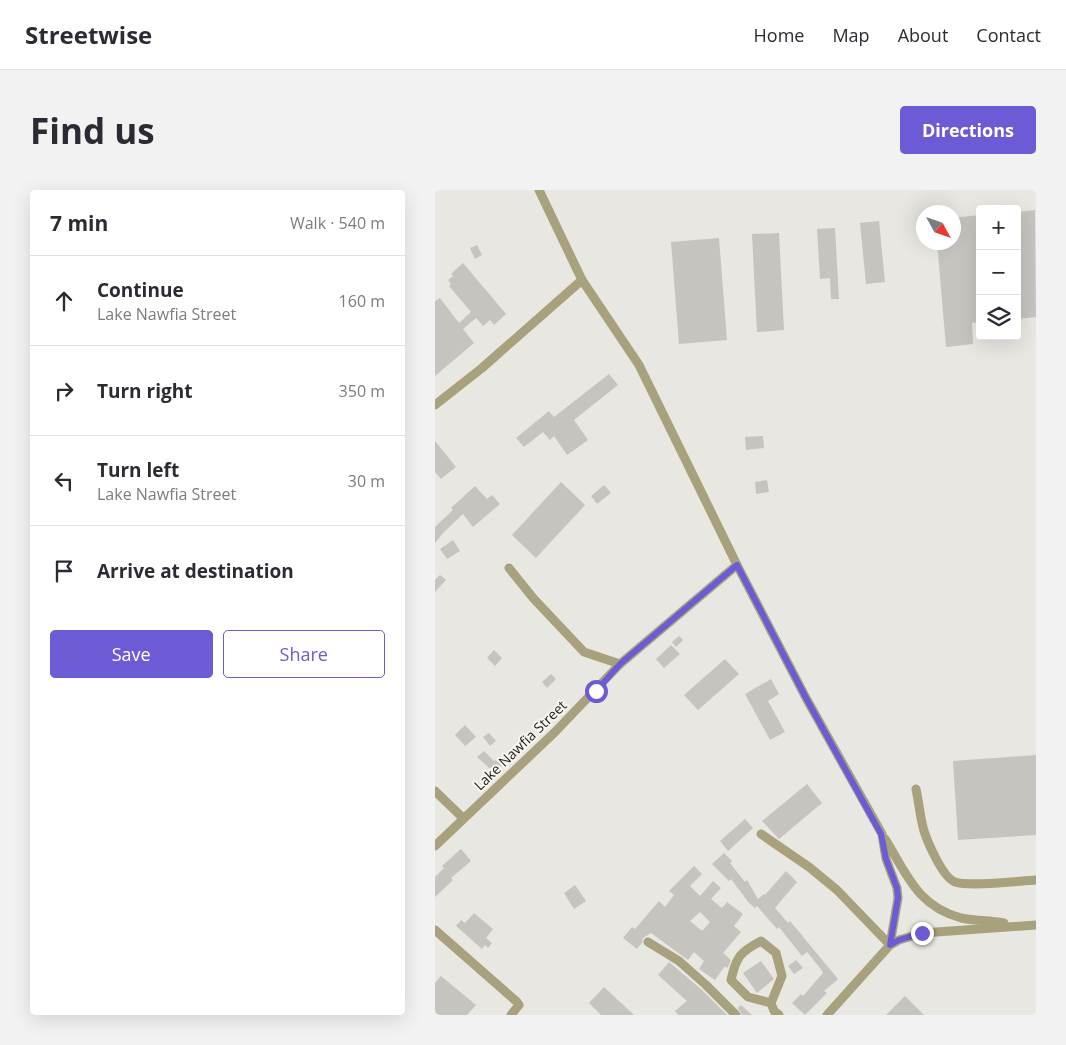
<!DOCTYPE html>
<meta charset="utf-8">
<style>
:root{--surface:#fff;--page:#f2f2f3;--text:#2b2b33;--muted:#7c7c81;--line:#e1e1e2;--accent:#6b5bd5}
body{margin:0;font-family:"Open Sans",sans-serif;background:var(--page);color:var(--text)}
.controls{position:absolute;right:15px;top:15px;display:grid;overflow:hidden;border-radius:5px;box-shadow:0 5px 20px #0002}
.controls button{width:45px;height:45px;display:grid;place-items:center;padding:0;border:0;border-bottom:1px solid var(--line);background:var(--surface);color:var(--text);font:25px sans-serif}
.compass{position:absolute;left:481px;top:15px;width:45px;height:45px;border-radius:50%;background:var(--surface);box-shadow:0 5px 20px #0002;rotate:130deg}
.stop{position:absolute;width:15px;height:15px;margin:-11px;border:4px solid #6b5bd5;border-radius:50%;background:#fff}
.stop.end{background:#6b5bd5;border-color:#fff;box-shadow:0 1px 5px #0008}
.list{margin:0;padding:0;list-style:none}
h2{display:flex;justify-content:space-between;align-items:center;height:65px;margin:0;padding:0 20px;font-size:21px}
h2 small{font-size:16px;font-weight:400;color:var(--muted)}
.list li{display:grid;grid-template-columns:32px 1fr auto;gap:15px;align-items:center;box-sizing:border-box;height:90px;padding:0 20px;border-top:1px solid var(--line)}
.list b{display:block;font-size:19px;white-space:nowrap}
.list p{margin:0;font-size:16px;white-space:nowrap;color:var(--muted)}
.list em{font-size:16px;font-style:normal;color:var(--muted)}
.actions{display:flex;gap:10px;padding:15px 20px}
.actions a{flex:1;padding:11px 0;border:1px solid var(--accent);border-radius:5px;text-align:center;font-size:18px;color:var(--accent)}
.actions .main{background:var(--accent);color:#fff}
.icon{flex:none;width:28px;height:28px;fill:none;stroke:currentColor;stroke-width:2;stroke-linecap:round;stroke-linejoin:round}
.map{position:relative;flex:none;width:601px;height:825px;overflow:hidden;border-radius:5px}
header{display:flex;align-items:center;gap:30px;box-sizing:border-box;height:70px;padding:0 25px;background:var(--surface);border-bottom:1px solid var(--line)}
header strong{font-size:24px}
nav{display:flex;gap:28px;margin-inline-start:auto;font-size:18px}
.intro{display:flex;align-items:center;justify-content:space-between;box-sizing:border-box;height:120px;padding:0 30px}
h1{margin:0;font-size:35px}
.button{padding:12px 22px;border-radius:5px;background:var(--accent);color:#fff;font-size:18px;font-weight:700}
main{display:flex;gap:30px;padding:0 30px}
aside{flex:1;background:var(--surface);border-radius:5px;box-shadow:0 5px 20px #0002}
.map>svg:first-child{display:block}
.building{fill:#c5c4bf;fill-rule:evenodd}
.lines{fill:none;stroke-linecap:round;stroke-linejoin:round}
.minor{stroke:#a8a17e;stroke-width:9}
.route{stroke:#6b5bd5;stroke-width:6}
.labels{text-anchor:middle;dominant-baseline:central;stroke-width:4;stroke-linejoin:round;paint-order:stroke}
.street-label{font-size:14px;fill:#1b1b19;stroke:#f6f5ef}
</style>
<header>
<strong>Streetwise</strong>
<nav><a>Home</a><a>Map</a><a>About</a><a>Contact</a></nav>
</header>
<div class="intro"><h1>Find us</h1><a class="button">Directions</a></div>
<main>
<aside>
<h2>7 min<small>Walk · 540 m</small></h2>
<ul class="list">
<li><svg class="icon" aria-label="ahead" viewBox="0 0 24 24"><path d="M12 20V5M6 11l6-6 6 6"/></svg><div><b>Continue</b><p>Lake Nawfia Street</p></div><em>160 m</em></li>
<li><svg class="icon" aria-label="right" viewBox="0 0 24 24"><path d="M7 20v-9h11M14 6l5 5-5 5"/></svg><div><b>Turn right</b></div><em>350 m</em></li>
<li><svg class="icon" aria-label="left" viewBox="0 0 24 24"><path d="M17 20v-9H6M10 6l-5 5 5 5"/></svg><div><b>Turn left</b><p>Lake Nawfia Street</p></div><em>30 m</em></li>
<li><svg class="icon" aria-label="arrive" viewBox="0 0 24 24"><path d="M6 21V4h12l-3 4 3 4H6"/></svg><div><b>Arrive at destination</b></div></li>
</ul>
<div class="actions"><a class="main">Save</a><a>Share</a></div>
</aside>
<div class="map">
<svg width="601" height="825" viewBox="0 0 601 825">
<rect width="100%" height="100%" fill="#e8e7e2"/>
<!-- building -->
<g class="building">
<path d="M600,20L601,127L582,129V22Z"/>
<path d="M545,25V132L537,133L538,154L511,157L502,52H518V28Z"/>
<path d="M444,31L450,92L431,94L425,33Z"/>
<path d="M400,38L404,109H396L395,88L385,89L382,39Z"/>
<path d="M344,43L349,140L322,142L317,44Z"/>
<path d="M284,48L292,150L244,154L236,52Z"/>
<path d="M42,55L47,65L40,69L35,58Z"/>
<path d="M28,73L71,124L59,135L55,130L48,136L41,128L28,139L39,153L0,186V111L5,108L24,133L36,122L14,96L16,94L13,90L18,86L16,84Z"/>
<path d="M174,184L183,195L139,230L153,250L132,265L119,246L115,250L108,242L89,257L81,248L114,221L119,227Z"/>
<path d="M328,246L329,258L311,260L310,247Z"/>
<path d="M0,251L21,277L6,289L0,282Z"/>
<path d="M332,290L334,302L321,304L320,292Z"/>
<path d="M126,292L150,315L101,368L77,345Z"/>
<path d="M169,295L176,303L162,314L156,306Z"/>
<path d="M40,296L52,309L57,305L65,314L38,337L28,324L8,343L0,353V337L18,320L16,318Z"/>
<path d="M18,350L25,361L12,369L5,359Z"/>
<path d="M5,385L11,390L0,402V390Z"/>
<path d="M244,446L248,450L241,457L237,452Z"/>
<path d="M236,455L245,464L229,478L221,469Z"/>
<path d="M59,460L67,468L60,476L52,468Z"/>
<path d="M290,469L304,484L263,520L249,505Z"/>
<path d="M116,484L121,489L112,498L107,492Z"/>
<path d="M336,489L344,504L333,511L350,542L335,550L310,504Z"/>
<path d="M30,535L41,547L30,556L20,545Z"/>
<path d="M54,543L61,551L55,556L48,547Z"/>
<path d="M49,561L59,571L61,570L67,575L60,583L42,567Z"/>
<path d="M601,565V645L523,650L518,571Z"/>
<path d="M372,594L387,613L344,649L327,631Z"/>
<path d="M310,629L318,638L293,661L285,651Z"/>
<path d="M26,659L36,671L16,688L18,690L0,707V687L9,678L7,676Z"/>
<path d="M289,663L297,671L295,673L310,692L312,690L323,709L329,704L330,705L351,681L362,692L340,718L353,733L355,731L403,789L389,801L392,803L370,825L357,813L366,804L368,806L388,783L385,778L372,762L367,766L344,737L342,739L322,716L320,718L314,713L296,689L294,691L277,674Z"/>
<path d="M259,676L267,684L255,696L265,706L278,691L286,698L276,709L287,718L292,712L308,724L299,736L306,742L288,763L296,770L293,777L292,778L290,776L280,790L264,779L269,771L259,762L253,770L216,743L208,748L207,753L202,759L188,748L197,737L200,739L224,711L230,717L239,705L234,701ZM265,722L275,732L267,741L255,731Z"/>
<path d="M140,695L151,711L139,719L129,703Z"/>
<path d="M39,723L58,739L51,748L57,753L53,758L50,755L47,759L21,736L26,730L30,733Z"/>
<path d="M361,770L368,778L359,784L353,776Z"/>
<path d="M326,771L339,789L322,803L308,783Z"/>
<path d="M234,772L267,800L292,825H243L240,821L252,811L223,785Z"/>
<path d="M6,786L41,815L32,825H0V793Z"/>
<path d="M169,797L199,825H166L154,813Z"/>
<path d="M470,806L489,825H451Z"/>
<path d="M306,815L317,825H307L303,818Z"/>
</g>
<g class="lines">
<!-- minor -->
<g class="minor">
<path d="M104,0L147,90L204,175L302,375L371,508L447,644L451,669L462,698L463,708L455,755"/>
<path d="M0,215L47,178L147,90"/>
<path d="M74,378L99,409L149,462L185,474"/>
<path d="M481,599C484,613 485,627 489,641C493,653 508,688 520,692C536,697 583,691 601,690"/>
<path d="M0,601L28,628"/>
<path d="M326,644L374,677L402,700L455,755"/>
<path d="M450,649C472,684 482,716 526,728C540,731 555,730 569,733"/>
<path d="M0,656L120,542L185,474L302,375"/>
<path d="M0,740L82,812L84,815L76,825"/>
<path d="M213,752L244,771L271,795L301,825"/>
<path d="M336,813L313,807L296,790C301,767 305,762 326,751L341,763L347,786L336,813L339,821L344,825"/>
<path d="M392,825L455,755L464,750L487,743L601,735"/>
</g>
</g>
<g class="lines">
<!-- route -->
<path class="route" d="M161,501L185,474L302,375L371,508L446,644L451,669L462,698L463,708L455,755L464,750L487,743"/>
</g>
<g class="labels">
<!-- street labels -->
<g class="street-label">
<text transform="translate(85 555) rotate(-44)">Lake Nawfia Street</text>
</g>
</g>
</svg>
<div class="controls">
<button>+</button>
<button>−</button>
<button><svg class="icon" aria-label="layers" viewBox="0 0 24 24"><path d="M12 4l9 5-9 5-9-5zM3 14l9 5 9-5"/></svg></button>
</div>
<svg class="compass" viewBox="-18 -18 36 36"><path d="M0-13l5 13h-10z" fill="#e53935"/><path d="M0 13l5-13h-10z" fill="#7c7c81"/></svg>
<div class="stop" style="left:161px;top:501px"></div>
<div class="stop end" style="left:487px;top:743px"></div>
</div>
</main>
